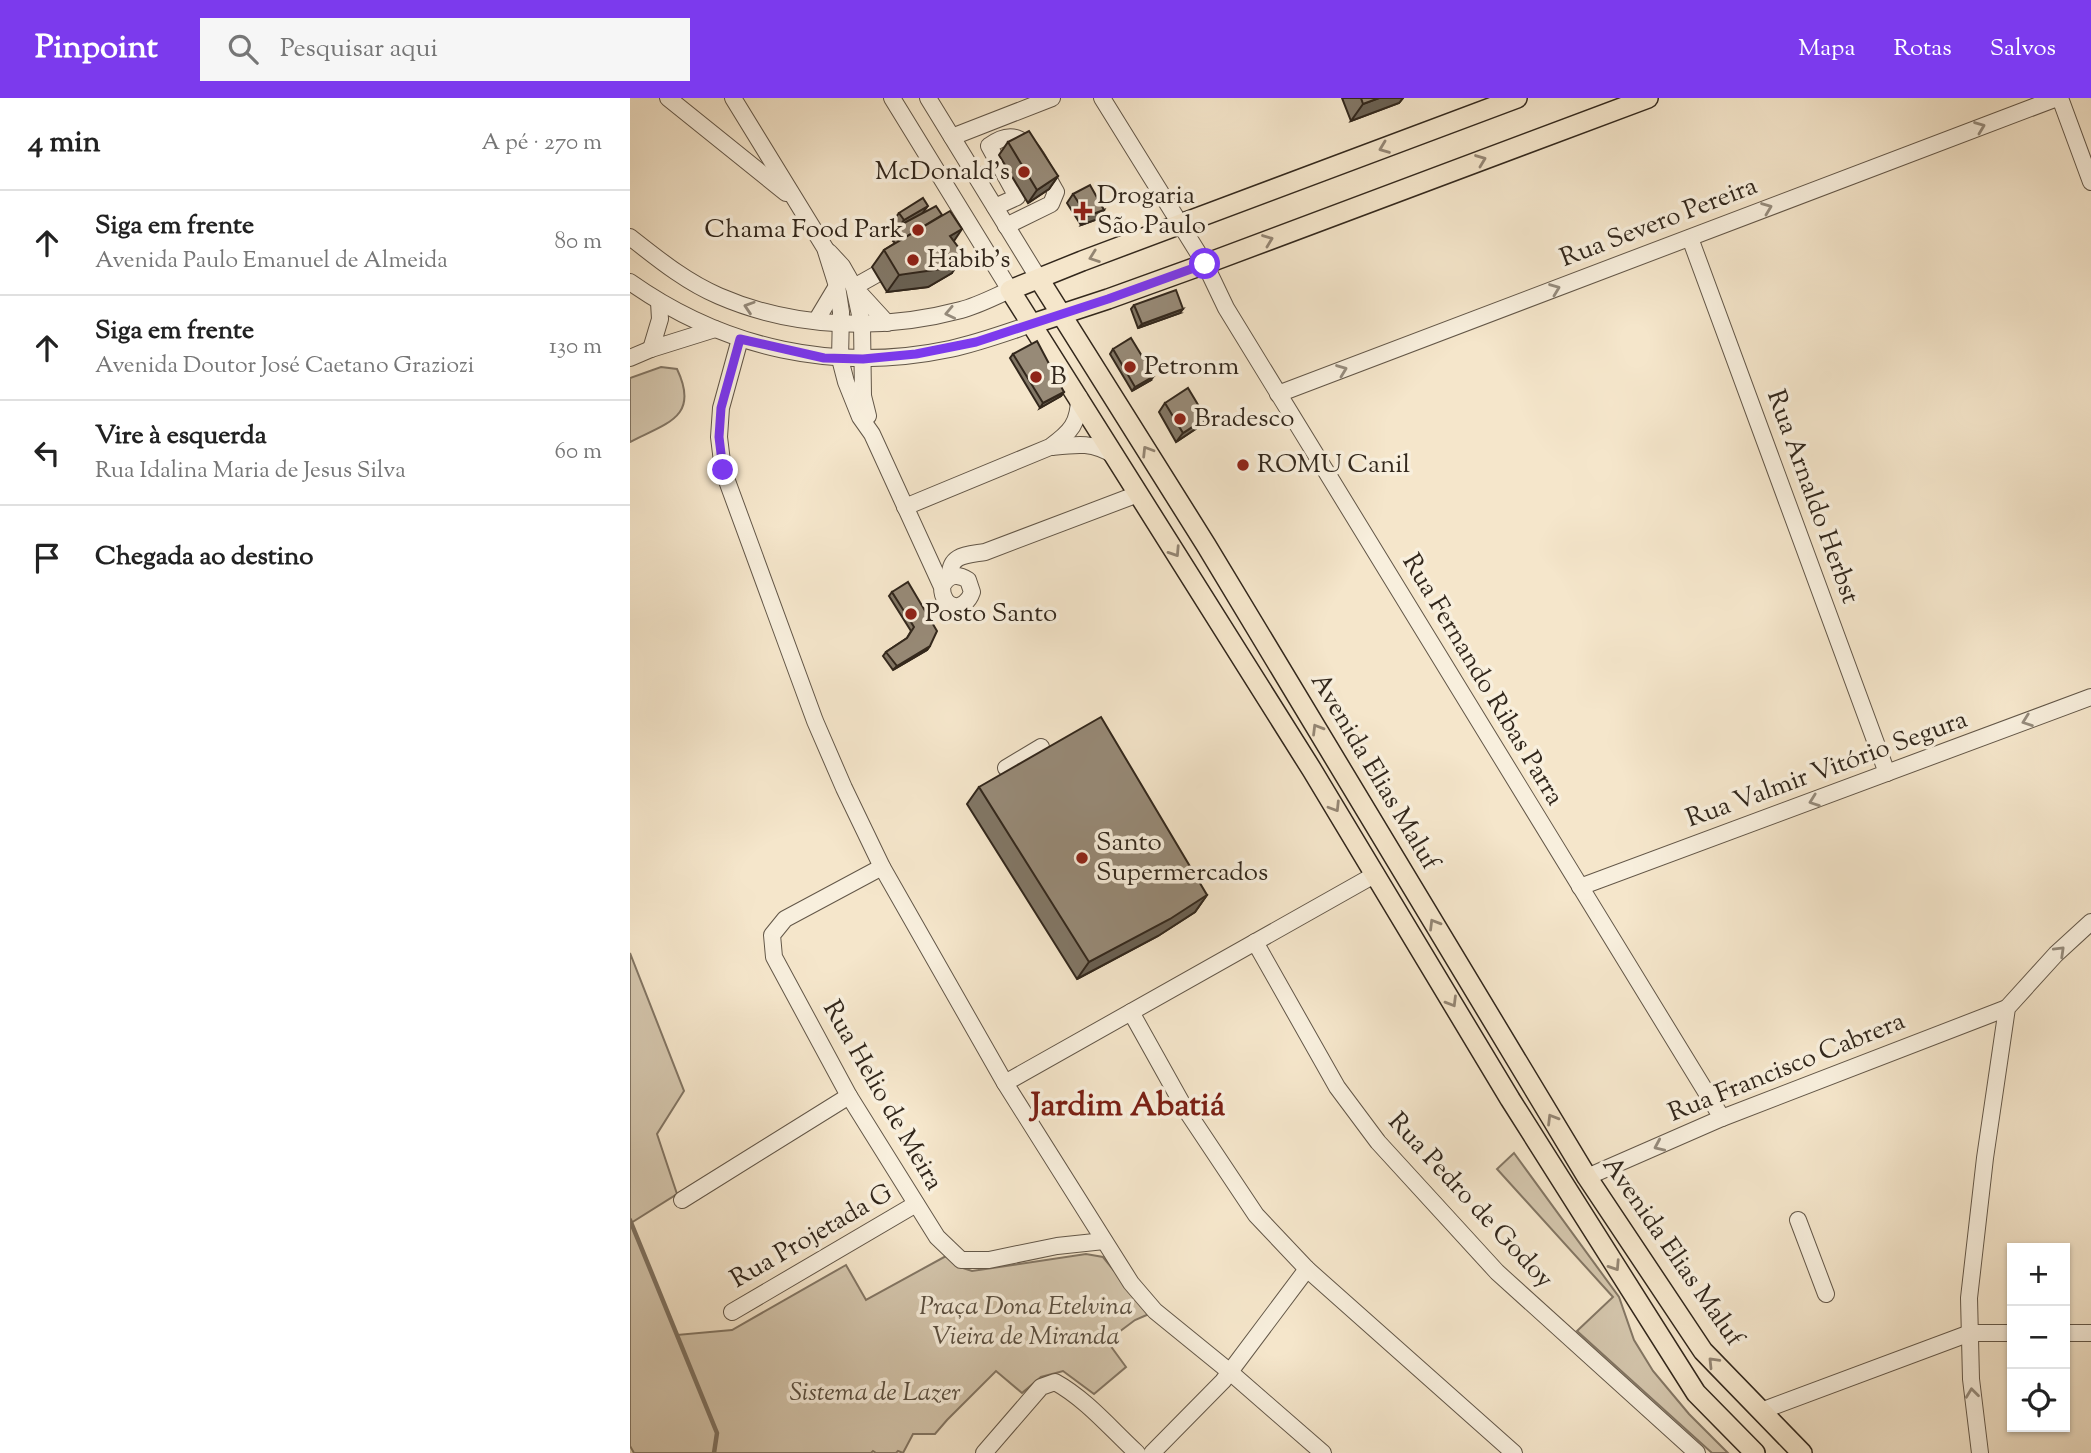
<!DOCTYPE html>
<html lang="pt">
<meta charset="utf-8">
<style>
:root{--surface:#fff;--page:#f6f6f6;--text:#222;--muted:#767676;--line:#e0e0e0;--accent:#7c3aed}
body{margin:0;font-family:"Sorts Mill Goudy",serif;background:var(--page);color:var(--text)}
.controls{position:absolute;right:21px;bottom:21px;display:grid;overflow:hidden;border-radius:0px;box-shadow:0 2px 5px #0004}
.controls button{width:63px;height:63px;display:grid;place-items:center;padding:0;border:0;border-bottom:2px solid var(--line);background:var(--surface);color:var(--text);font:35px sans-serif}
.stop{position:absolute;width:21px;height:21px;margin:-16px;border:5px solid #7c3aed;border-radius:50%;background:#fff}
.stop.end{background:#7c3aed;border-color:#fff;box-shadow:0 2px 7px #0008}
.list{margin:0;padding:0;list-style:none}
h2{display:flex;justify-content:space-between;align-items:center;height:91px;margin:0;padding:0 28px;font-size:30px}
h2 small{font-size:23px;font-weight:400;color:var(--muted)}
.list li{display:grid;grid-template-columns:46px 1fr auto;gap:21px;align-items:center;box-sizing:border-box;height:105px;padding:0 28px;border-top:2px solid var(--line)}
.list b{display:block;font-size:26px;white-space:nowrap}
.list p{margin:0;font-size:23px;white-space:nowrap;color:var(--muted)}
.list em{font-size:23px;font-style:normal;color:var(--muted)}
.icon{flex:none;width:38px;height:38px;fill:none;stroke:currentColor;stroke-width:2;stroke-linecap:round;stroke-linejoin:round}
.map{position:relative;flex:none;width:1461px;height:1355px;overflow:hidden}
header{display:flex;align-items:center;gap:42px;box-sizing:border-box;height:98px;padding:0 35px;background:var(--accent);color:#fff}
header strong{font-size:33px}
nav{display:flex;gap:38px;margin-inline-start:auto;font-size:24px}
.search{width:490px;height:63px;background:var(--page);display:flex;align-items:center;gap:18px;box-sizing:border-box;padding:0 24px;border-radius:0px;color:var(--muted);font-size:26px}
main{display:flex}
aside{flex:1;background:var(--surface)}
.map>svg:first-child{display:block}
.green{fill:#d4c6ad;stroke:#837664;stroke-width:2}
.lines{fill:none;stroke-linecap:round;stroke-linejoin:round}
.stream{stroke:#7f7362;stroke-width:4.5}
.minor-casing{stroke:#635748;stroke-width:18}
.major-casing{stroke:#32271c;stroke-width:22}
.minor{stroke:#f8efdd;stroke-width:16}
.major{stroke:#f5e6cb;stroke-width:19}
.wall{fill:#827766;stroke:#32271c;stroke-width:2}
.shaded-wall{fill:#6a6153;stroke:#32271c;stroke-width:2}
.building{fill:#978a77;stroke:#32271c;stroke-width:2}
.oneway{stroke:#958b7c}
.oneway2{stroke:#948674}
.route{stroke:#7c3aed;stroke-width:9}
.poi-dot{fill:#8f2418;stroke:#f8efdd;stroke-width:2.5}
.labels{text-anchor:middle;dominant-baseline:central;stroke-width:7;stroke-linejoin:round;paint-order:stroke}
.poi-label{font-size:26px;fill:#32271c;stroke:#f8efdd;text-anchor:start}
.street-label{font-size:26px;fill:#32271c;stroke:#f8efdd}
.park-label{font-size:26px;font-style:italic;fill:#5a4f40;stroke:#f8efdd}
.district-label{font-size:33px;font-weight:bold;fill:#7a1f14;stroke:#f8efdd}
</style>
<header>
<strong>Pinpoint</strong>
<div class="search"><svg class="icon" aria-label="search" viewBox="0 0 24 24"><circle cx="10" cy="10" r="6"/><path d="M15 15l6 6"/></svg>Pesquisar aqui</div>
<nav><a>Mapa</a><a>Rotas</a><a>Salvos</a></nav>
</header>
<main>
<aside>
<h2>4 min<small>A pé · 270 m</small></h2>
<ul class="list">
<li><svg class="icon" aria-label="ahead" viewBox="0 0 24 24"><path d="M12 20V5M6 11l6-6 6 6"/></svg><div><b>Siga em frente</b><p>Avenida Paulo Emanuel de Almeida</p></div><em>80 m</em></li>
<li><svg class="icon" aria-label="ahead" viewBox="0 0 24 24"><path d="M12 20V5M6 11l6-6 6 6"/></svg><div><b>Siga em frente</b><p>Avenida Doutor José Caetano Graziozi</p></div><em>130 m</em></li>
<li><svg class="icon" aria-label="left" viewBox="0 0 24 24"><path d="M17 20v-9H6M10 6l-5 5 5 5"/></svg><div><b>Vire à esquerda</b><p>Rua Idalina Maria de Jesus Silva</p></div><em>60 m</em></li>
<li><svg class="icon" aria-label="arrive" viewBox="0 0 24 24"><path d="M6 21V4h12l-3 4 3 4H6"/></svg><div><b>Chegada ao destino</b></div></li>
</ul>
</aside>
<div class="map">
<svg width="1461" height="1355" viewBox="0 0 1461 1355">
<rect width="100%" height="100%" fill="#f5e6cb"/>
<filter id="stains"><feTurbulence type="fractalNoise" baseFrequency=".00286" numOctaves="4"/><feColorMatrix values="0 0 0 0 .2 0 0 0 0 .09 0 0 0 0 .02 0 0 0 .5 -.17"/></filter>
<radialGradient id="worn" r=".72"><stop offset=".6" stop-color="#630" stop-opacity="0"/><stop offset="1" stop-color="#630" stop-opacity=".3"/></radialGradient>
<!-- green -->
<g class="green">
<path d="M31,269L47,271C70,319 37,325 0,344V280Z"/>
<path d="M0,855L54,993L27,1036L47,1096L1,1125L47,1237L102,1232L216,1167L236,1202L316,1158L327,1168L342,1173L456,1156L473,1159L519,1216L505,1222L477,1243L496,1269L464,1296L433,1273L411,1279L392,1295L366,1273L317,1322L305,1336H283L273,1355L268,1353L266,1355H246L243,1353L241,1355H4L0,1348Z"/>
<path d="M884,1055L989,1199L1004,1242L1023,1273L1059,1316L1098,1355H1082L947,1233L983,1199L867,1071Z"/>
</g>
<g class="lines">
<!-- stream -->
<path class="stream" d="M0,1122L87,1335L84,1355"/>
<!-- minor casing -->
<g class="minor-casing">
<g id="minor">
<path d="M38,0L156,95"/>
<path d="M103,0L195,150L207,188L211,214L210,261L216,284L230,319L242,336L312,489C312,512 335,515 342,494L338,482C327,475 317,477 312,489"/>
<path d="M298,0L409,181"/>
<path d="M472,0L575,166L596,210L1092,1020"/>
<path d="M1430,0L1461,84"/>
<path d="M322,39L422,0"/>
<path d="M365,109L387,99L359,48C396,20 409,66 426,94L421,106L376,128"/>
<path d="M0,139C28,161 56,184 89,198C165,231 252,233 331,212C347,208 364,199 380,192L262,0"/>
<path d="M1060,140L1257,675"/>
<path d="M199,154L212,168L224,189L232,226L233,298L238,318"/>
<path d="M0,184C95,251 206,275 320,251C348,245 375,235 402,226"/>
<path d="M29,204L30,221L21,251L85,231"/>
<path d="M186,223L207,188"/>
<path d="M257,225L224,189L265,166"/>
<path d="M110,241L91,310L89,339L93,372L185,623L214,690L252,769L375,985L501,1185L525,1213L600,1274L693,1355"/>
<path d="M0,260L21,251"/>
<path d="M648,296L1427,0"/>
<path d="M423,349C448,346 463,344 485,358"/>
<path d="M275,409L420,349C441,334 449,325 449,299"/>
<path d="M320,479C319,456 337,457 355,454L508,396"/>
<path d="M376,670L411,649"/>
<path d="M252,769L155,821L142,837L144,859L219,998L307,1139L331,1162H359L427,1148L474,1143"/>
<path d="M950,789L1461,599"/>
<path d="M625,844L707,989L748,1044L867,1174L1067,1355"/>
<path d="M501,914L554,1009L626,1117L677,1171L884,1355"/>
<path d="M375,985L746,776"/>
<path d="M957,1079L1092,1020L1377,910"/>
<path d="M52,1102L219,998"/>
<path d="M1168,1122L1196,1196"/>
<path d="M102,1214L286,1106"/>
<path d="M1435,1235H1461"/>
<path d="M1131,1313L1340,1235H1382"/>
<path d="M354,1355L411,1289L425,1284C456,1301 481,1331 507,1355"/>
<path d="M522,1355L593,1283L677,1171"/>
<path d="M1350,1355L1341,1281L1339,1200L1355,1060L1377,910L1426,856L1461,824"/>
</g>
</g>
<!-- major casing -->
<g class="major-casing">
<g id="major">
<path d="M887,0L452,163L380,192L682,672L880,1001L1066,1295L1125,1355"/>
<path d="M409,181L576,447L957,1079L1073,1253L1172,1355"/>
<path d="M402,226L478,201L575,166L1018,0"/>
</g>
</g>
<!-- minor -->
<use href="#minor" class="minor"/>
<!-- major -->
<use href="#major" class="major"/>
</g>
<!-- wall -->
<g class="wall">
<path d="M712,0H773L769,5L721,23Z"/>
<path d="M378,44L428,78L419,91L398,105L369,57Z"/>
<path d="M443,96L474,112L468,121L451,127L437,105Z"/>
<path d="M269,115H293L324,143L322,175L298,189L257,194L242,169L254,152L265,145L263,143L272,128L268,130L263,123Z"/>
<path d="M504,207L550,215L508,230L501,211Z"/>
<path d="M483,251L521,282L502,293L480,256Z"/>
<path d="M383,256L434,294L431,298L410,310L380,260Z"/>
<path d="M535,305L570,328L546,344L529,314Z"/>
<path d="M262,494L300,548L297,552L263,572L253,558L256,554L277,540L281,533L259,498Z"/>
<path d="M349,689L577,797L565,814L528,838L447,881L337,706Z"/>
</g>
<!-- shaded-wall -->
<g class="shaded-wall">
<path d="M749,0H773L769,5L721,23L733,6Z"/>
<path d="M428,78L419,91L398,105L407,92Z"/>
<path d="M298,108L291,117L268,130L274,122Z"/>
<path d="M474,112L468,121L451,127L457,118Z"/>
<path d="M332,131L320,149V138Z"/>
<path d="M334,157L322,175L298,189L257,194L269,177Z"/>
<path d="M553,211L550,215L508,230L512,226Z"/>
<path d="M524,278L521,282L502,293L505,289Z"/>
<path d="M434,294L431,298L410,310L413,305Z"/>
<path d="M576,320L570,328L546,344L553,335Z"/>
<path d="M300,548L297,552L263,572L267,568Z"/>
<path d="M577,797L565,814L528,838L447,881L459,864Z"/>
</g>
<!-- building -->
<g class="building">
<path d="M731,0H749L733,6Z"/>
<path d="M399,33L428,78L407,92L378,44Z"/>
<path d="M460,87L474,112L457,118L443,96Z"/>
<path d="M293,100L298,108L274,122L269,115Z"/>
<path d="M306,108L312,117L274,140L269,134L274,125Z"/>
<path d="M320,113L332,131L320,138L334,157L311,171L269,177L254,152Z"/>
<path d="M546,192L553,211L512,226L504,207Z"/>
<path d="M501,240L524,278L505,289L483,251Z"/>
<path d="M407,243L434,294L413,305L383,256Z"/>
<path d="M558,290L576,320L553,335L535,305Z"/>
<path d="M278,484L307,533L300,548L267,568L256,554L277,540L284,529L262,494Z"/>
<path d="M471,619L577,797L540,821L459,864L349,689Z"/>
</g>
<!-- one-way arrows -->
<defs><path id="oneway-chevron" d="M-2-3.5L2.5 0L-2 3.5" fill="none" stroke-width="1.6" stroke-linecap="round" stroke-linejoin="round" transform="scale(1.75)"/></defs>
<g class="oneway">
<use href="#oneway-chevron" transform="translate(1350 29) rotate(-21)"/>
<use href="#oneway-chevron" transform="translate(1137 110) rotate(-21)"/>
<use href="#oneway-chevron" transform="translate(925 191) rotate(-21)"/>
<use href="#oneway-chevron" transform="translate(119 209) rotate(-162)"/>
<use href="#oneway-chevron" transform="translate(320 215) rotate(168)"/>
<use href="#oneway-chevron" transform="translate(712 272) rotate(-21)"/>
<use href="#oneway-chevron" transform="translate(1397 623) rotate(160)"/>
<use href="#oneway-chevron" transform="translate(1184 703) rotate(160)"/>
<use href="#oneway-chevron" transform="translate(1430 853) rotate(-44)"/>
<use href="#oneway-chevron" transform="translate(1029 1048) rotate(156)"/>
<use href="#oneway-chevron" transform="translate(1342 1295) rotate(-97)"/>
</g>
<g class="oneway2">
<use href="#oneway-chevron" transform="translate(754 50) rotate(159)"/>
<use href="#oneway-chevron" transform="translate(851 62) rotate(-21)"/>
<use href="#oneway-chevron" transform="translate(638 142) rotate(-21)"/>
<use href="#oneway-chevron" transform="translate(464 159) rotate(160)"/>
<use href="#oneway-chevron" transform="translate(517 353) rotate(-122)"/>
<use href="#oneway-chevron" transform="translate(545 454) rotate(57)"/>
<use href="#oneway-chevron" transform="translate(687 631) rotate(-121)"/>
<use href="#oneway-chevron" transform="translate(705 709) rotate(58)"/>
<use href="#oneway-chevron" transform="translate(804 826) rotate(-121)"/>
<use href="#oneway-chevron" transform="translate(822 904) rotate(59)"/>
<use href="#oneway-chevron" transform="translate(922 1021) rotate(-121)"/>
<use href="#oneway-chevron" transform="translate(985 1168) rotate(57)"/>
<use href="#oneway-chevron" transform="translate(1083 1264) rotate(-134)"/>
</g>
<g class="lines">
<!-- route -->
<path class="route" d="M93,372L89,339L91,310L110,241L194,260L233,261L286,256L346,244L478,201L575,166"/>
</g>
<!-- markers -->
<g class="poi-dot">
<circle cx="394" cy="74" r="7"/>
<path d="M449.5 102.5h7v7h7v7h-7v7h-7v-7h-7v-7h7z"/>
<circle cx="288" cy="132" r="7"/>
<circle cx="283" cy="162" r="7"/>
<circle cx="500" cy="269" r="7"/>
<circle cx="406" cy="279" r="7"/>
<circle cx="550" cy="321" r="7"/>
<circle cx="613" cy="367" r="7"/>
<circle cx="281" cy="516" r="7"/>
<circle cx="452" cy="760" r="7"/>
</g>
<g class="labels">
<!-- poi labels -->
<g class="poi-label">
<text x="380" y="74" text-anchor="end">McDonald's</text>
<text x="467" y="98">Drogaria<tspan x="467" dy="30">São Paulo</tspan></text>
<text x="274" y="132" text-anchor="end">Chama Food Park</text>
<text x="297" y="162">Habib's</text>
<text x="514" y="269">Petronm</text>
<text x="420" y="279">B</text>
<text x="564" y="321">Bradesco</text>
<text x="627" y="367">ROMU Canil</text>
<text x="295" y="516">Posto Santo</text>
<text x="466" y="745">Santo<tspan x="466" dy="30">Supermercados</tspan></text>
</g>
<!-- street labels -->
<g class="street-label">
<text transform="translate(1029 125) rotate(-21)">Rua Severo Pereira</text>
<text transform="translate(1182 399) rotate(70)">Rua Arnaldo Herbst</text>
<text transform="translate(852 582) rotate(59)">Rua Fernando Ribas Parra</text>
<text transform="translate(1197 672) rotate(-20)">Rua Valmir Vitório Segura</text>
<text transform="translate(744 674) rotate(59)">Avenida Elias Maluf</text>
<text transform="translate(1157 970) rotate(-22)">Rua Francisco Cabrera</text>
<text transform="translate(252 998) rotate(60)">Rua Helio de Meira</text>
<text transform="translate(840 1103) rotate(47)">Rua Pedro de Godoy</text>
<text transform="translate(182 1139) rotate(-30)">Rua Projetada G</text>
<text transform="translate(1042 1154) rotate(55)">Avenida Elias Maluf</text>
</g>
<!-- park labels -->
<g class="park-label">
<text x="396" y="1209">Praça Dona Etelvina<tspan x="396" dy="30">Vieira de Miranda</tspan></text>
<text x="245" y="1295">Sistema de Lazer</text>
</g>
<!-- district labels -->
<g class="district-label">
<text x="498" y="1009">Jardim Abatiá</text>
</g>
</g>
<rect width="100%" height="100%" filter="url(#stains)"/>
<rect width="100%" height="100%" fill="url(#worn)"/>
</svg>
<div class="controls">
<button>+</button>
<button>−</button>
<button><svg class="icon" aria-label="locate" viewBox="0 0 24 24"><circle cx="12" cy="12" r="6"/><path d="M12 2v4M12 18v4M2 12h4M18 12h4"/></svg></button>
</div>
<div class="stop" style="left:575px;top:166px"></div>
<div class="stop end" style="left:93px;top:372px"></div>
</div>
</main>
